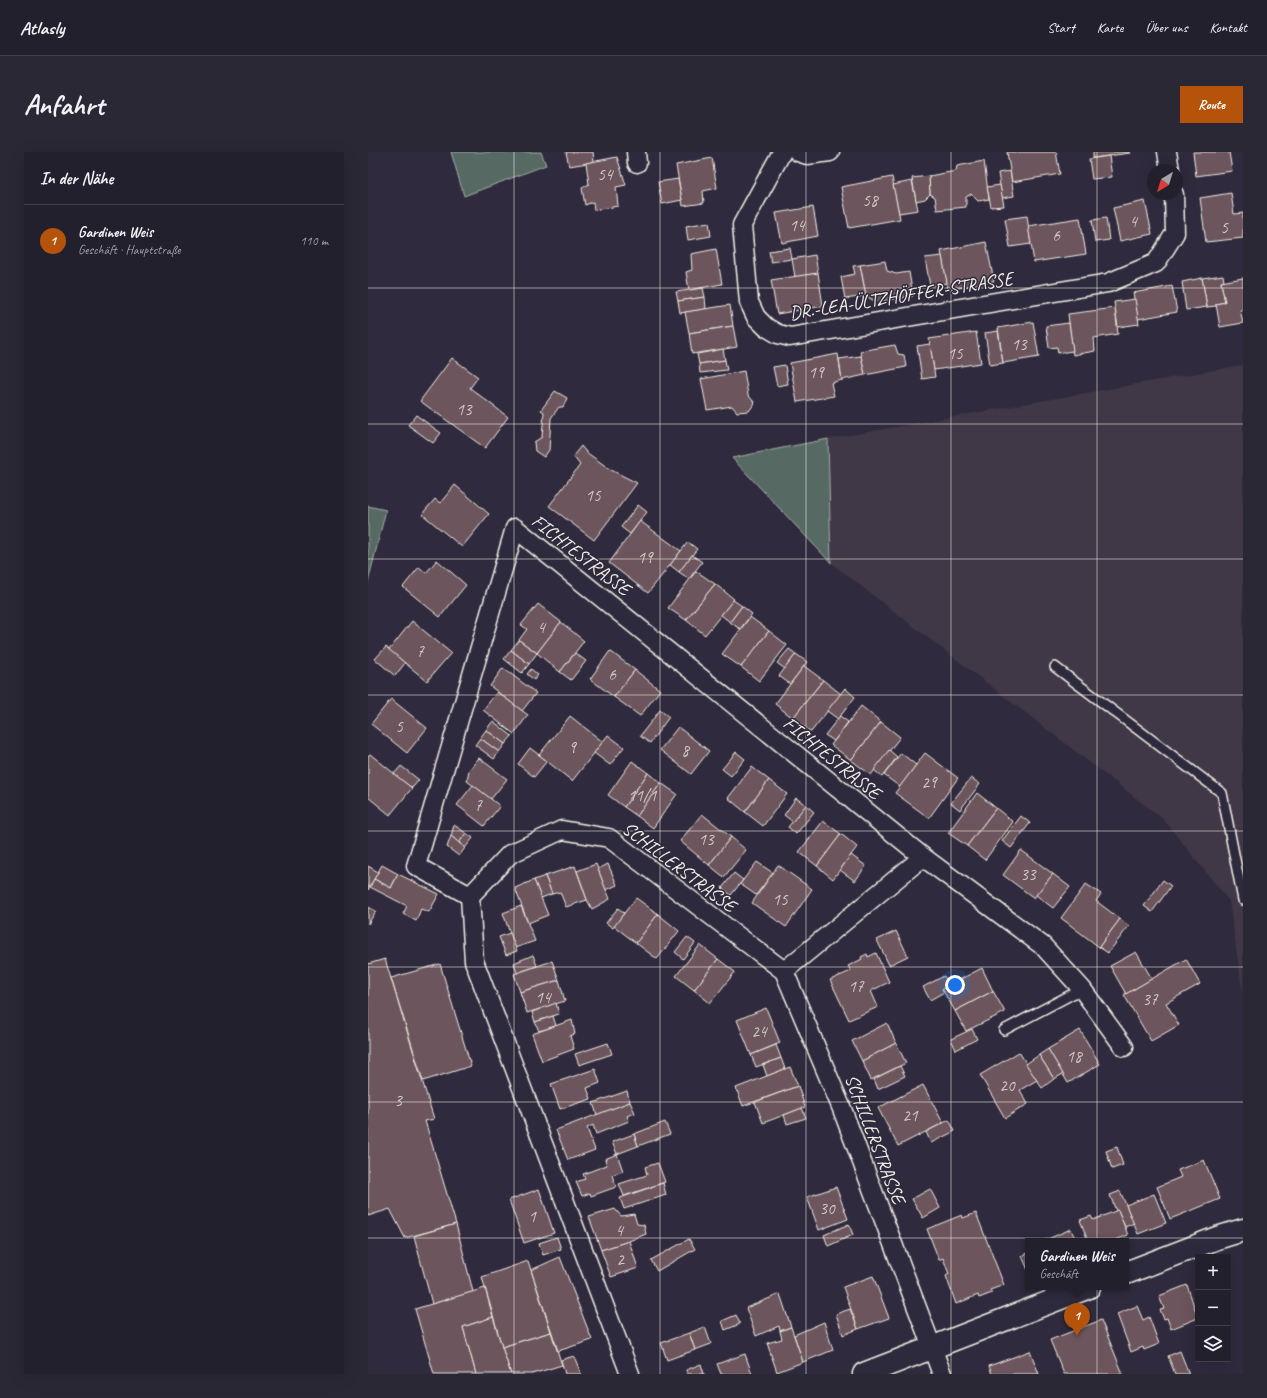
<!DOCTYPE html>
<html lang="de">
<meta charset="utf-8">
<style>
:root{--surface:#23202e;--page:#2b2836;--text:#f1f3f6;--muted:#a3a3aa;--line:#403e4a;--accent:#b45309}
body{margin:0;font-family:Caveat,sans-serif;background:var(--page);color:var(--text)}
.controls{position:absolute;right:12px;bottom:12px;display:grid;overflow:hidden;border-radius:0px;box-shadow:0 4px 16px #0002}
.controls button{width:36px;height:36px;display:grid;place-items:center;padding:0;border:0;border-bottom:1px solid var(--line);background:var(--surface);color:var(--text);font:20px sans-serif}
.compass{position:absolute;left:779px;top:12px;width:36px;height:36px;border-radius:50%;background:var(--surface);box-shadow:0 4px 16px #0002;rotate:218deg}
.you{position:absolute;left:587px;top:833px;width:14px;height:14px;margin:-10px;border:3px solid #fff;border-radius:50%;background:#1a73e8;box-shadow:0 0 0 6px #1a73e833}
.badge{display:grid;place-items:center;width:26px;height:26px;border-radius:50%;background:var(--accent);color:#fff;font-size:13px;font-weight:700}
.pin{position:absolute;translate:-50% -33px;filter:drop-shadow(0 1px 2px #0008)}
.pin::after{content:'';position:absolute;top:21px;width:14px;height:12px;background:inherit;clip-path:polygon(0 0,100% 0,50% 100%)}
.popup{position:absolute;left:657px;top:1086px;width:104px;height:52px;box-sizing:border-box;display:grid;place-content:center;border-radius:0px;background:var(--surface);filter:drop-shadow(0 1px 3px #0005);font-size:13px;white-space:nowrap;color:var(--muted)}
.popup b{font-size:15px;color:var(--text)}
.popup::after{content:'';position:absolute;left:50%;top:100%;margin-left:-8px;border:8px solid transparent;border-top-color:var(--surface)}
.list{margin:0;padding:0;list-style:none}
h2{display:flex;justify-content:space-between;align-items:center;height:52px;margin:0;padding:0 16px;font-size:17px}
h2 small{font-size:13px;font-weight:400;color:var(--muted)}
.list li{display:grid;grid-template-columns:26px 1fr auto;gap:12px;align-items:center;box-sizing:border-box;height:72px;padding:0 16px;border-top:1px solid var(--line)}
.list b{display:block;font-size:15px;white-space:nowrap}
.list p{margin:0;font-size:13px;white-space:nowrap;color:var(--muted)}
.list em{font-size:13px;font-style:normal;color:var(--muted)}
.icon{flex:none;width:22px;height:22px;fill:none;stroke:currentColor;stroke-width:2;stroke-linecap:round;stroke-linejoin:round}
.map{position:relative;flex:none;width:875px;height:1222px;overflow:hidden;border-radius:0px}
header{display:flex;align-items:center;gap:24px;box-sizing:border-box;height:56px;padding:0 20px;background:var(--surface);border-bottom:1px solid var(--line)}
header strong{font-size:19px}
nav{display:flex;gap:22px;margin-inline-start:auto;font-size:14px}
.intro{display:flex;align-items:center;justify-content:space-between;box-sizing:border-box;height:96px;padding:0 24px}
h1{margin:0;font-size:28px}
.button{padding:10px 18px;border-radius:0px;background:var(--accent);color:#fff;font-size:14px;font-weight:700}
main{display:flex;gap:24px;padding:0 24px}
aside{flex:1;background:var(--surface);border-radius:0px;box-shadow:0 4px 16px #0002}
.map>svg:first-child{display:block}
.built{fill:#413746}
.green{fill:#566a64;stroke:#a5aea6}
.building{fill:#6c555b;stroke:#f4f1e8}
.lines{fill:none;stroke-linecap:round;stroke-linejoin:round}
.lane-casing{stroke:#f4f1e8;stroke-width:12}
.street-casing{stroke:#f4f1e8;stroke-width:21}
.secondary-casing{stroke:#f4f1e8;stroke-width:25}
.lane{stroke:#2f2a3d;stroke-width:9}
.street{stroke:#2f2a3d;stroke-width:18}
.secondary{stroke:#2f2a3d;stroke-width:22}
.grid{fill:none;stroke:#f4f1e8;stroke-width:1;stroke-opacity:0.55}
.labels{text-anchor:middle;dominant-baseline:central;stroke-width:3;stroke-linejoin:round;paint-order:stroke}
.number-label{font-size:17px;fill:#d2cac5}
.street-label{font-size:19px;fill:#f4f1e8;stroke:#2f2a3d}
</style>
<header>
<strong>Atlasly</strong>
<nav><a>Start</a><a>Karte</a><a>Über uns</a><a>Kontakt</a></nav>
</header>
<div class="intro"><h1>Anfahrt</h1><a class="button">Route</a></div>
<main>
<aside>
<h2>In der Nähe<small></small></h2>
<ul class="list">
<li><span class="badge">1</span><div><b>Gardinen Weis</b><p>Geschäft · Hauptstraße</p></div><em>110 m</em></li>
</ul>
</aside>
<div class="map">
<svg width="875" height="1222" viewBox="0 0 875 1222">
<rect width="100%" height="100%" fill="#2f2a3d"/>
<filter id="ink" filterUnits="userSpaceOnUse"><feTurbulence type="fractalNoise" baseFrequency=".025" numOctaves="2"/><feDisplacementMap in="SourceGraphic" scale="8" xChannelSelector="R" yChannelSelector="G"/><feConvolveMatrix kernelMatrix="1 2 1 2 8 2 1 2 1" color-interpolation-filters="sRGB"/></filter>
<g filter="url(#ink)">
<!-- built -->
<path class="built" d="M875,213V843L861,749L795,667L463,411L460,287Z"/>
<!-- green -->
<g class="green">
<path d="M83,0H173L178,13L96,44Z"/>
<path d="M460,287L463,411L364,306Z"/>
<path d="M0,354L18,358L0,430Z"/>
</g>
<!-- building -->
<g class="building">
<path d="M198,0H225L226,10L201,14Z"/>
<path d="M639,0H688L692,22L644,30Z"/>
<path d="M725,0H762V1L725,6Z"/>
<path d="M825,0H861L864,19L828,24Z"/>
<path d="M741,4L744,25L724,27L721,7Z"/>
<path d="M249,5L258,33L248,35L250,54L226,58L225,50L217,53L214,36L221,32L218,11Z"/>
<path d="M344,6L349,36L335,39L336,51L315,54L308,13Z"/>
<path d="M616,9L621,47L610,49L603,42L598,45V55L569,58L567,45L562,42L561,24L588,19L589,14Z"/>
<path d="M642,19L646,44L634,46L630,21Z"/>
<path d="M561,24L562,42L557,47L548,49L544,26Z"/>
<path d="M524,25L532,67L481,76L473,35Z"/>
<path d="M310,27L314,48L294,52L290,30Z"/>
<path d="M544,29L550,58L531,61L525,33Z"/>
<path d="M632,33L636,54L623,55L619,35Z"/>
<path d="M863,41L866,62L875,61V86L838,90L832,46Z"/>
<path d="M777,49L784,82L752,89L745,56Z"/>
<path d="M445,55L450,84L414,91L408,61Z"/>
<path d="M659,64L663,92L642,95L637,67Z"/>
<path d="M712,66L718,102L666,110L660,74Z"/>
<path d="M738,66L741,88L727,90L724,68Z"/>
<path d="M341,70L343,84L320,88L318,74Z"/>
<path d="M618,90L626,129L580,138L573,99Z"/>
<path d="M422,96L424,107L403,110L401,99Z"/>
<path d="M348,97L354,132L321,138L318,120L324,118L323,102Z"/>
<path d="M447,103L450,121L427,125L424,107Z"/>
<path d="M574,104L579,131L562,134L557,106Z"/>
<path d="M517,109L519,119L528,122L541,120L545,144L508,150L498,144L492,113Z"/>
<path d="M492,113L498,144L477,147L473,125L487,122L485,114Z"/>
<path d="M450,121L455,154L409,162L403,128Z"/>
<path d="M855,123L856,130H853L857,150L848,152V154L839,155L834,126Z"/>
<path d="M834,126L839,155L818,158L814,130Z"/>
<path d="M875,126V158H872L875,171L852,175L848,152L857,150L853,130Z"/>
<path d="M804,134L809,160L770,167L765,141Z"/>
<path d="M335,136L337,145L310,149L308,140Z"/>
<path d="M337,145L338,157L312,161L310,149Z"/>
<path d="M767,147L771,172L750,175L746,150Z"/>
<path d="M362,153L365,174L321,181L317,160Z"/>
<path d="M747,156L750,182L726,186L727,199L705,203L700,162Z"/>
<path d="M665,170L671,205L635,211L630,176Z"/>
<path d="M701,171L705,199L690,201L689,195L681,196L678,174Z"/>
<path d="M365,174L369,195L324,202L321,181Z"/>
<path d="M630,179L635,211L622,213L617,181Z"/>
<path d="M608,180L613,211L566,218L561,187Z"/>
<path d="M562,192L567,225L554,227L549,194Z"/>
<path d="M527,193L530,202L536,203L538,215L497,223L492,199Z"/>
<path d="M355,197L357,208L331,212L329,202Z"/>
<path d="M470,202L474,228L463,231L466,244L429,250L422,211Z"/>
<path d="M493,204L497,223L474,228L471,207Z"/>
<path d="M84,206L110,225L102,236L140,265L117,296L52,249Z"/>
<path d="M357,208L359,218L332,221L331,212Z"/>
<path d="M417,213L420,232L409,234L405,215Z"/>
<path d="M376,219L380,243L387,251L381,259L369,260L364,254L339,258L333,227Z"/>
<path d="M187,239L199,246L195,255H191L183,266L181,298L176,305L167,299L166,290L174,285L176,260L173,258Z"/>
<path d="M48,263L73,281L65,291L40,273Z"/>
<path d="M213,294L218,300L243,318L269,331L226,388L181,354L212,313L205,304Z"/>
<path d="M87,333L121,362L94,395L54,362L67,347L72,351Z"/>
<path d="M270,353L279,360L262,382L253,375Z"/>
<path d="M272,369L313,399L280,441L241,411Z"/>
<path d="M320,390L329,397L311,420L302,413Z"/>
<path d="M324,403L334,410L321,427L311,420Z"/>
<path d="M69,408L98,433L72,465L35,435L51,415L58,421Z"/>
<path d="M328,419L347,432L318,468L300,456Z"/>
<path d="M347,432L366,447L337,483L318,468Z"/>
<path d="M365,448L374,454L362,470L353,463Z"/>
<path d="M170,452L193,470L169,501L151,488L159,477L153,473Z"/>
<path d="M374,454L384,462L372,477L362,470Z"/>
<path d="M382,465L401,479L373,515L354,502Z"/>
<path d="M44,469L83,501L59,529L21,498Z"/>
<path d="M193,470L216,489L192,520L169,501Z"/>
<path d="M401,479L419,493L391,529L373,515Z"/>
<path d="M151,488L169,501L161,512L143,498Z"/>
<path d="M18,495L37,511L27,524L7,507Z"/>
<path d="M421,497L428,502L417,517L409,511Z"/>
<path d="M143,498L161,512L154,521L136,507Z"/>
<path d="M242,499L267,518L246,545L222,527Z"/>
<path d="M207,501L218,509L203,528L192,520Z"/>
<path d="M428,502L439,510L422,532L411,524Z"/>
<path d="M436,514L455,528L425,566L407,552Z"/>
<path d="M135,516L168,541L154,559L122,534Z"/>
<path d="M163,517L170,523L166,528L159,522Z"/>
<path d="M267,518L292,538L272,564L246,545Z"/>
<path d="M455,528L473,542L443,580L425,566Z"/>
<path d="M477,536L487,545L470,567L459,559Z"/>
<path d="M129,540L160,563L146,582L115,558Z"/>
<path d="M23,547L59,576L39,601L3,572Z"/>
<path d="M493,554L513,570L483,608L463,593Z"/>
<path d="M292,558L301,565L282,591L272,584Z"/>
<path d="M202,564L235,590L204,629L171,603Z"/>
<path d="M472,564L480,570L466,589L457,583Z"/>
<path d="M125,569L144,584L137,592L118,578Z"/>
<path d="M513,570L532,585L503,623L483,608Z"/>
<path d="M310,575L341,599L323,622L292,598Z"/>
<path d="M118,578L137,592L131,600L112,586Z"/>
<path d="M240,583L256,595L242,613L226,601Z"/>
<path d="M112,586L131,600L126,607L107,593Z"/>
<path d="M162,596L179,609L166,625L150,612Z"/>
<path d="M521,598L529,605L514,625L506,618Z"/>
<path d="M368,600L377,607L363,624L354,617Z"/>
<path d="M533,601L548,613L532,635L516,623Z"/>
<path d="M557,601L590,626L561,666L527,641Z"/>
<path d="M2,602L44,636L22,663L0,645V604Z"/>
<path d="M111,606L139,627L123,647L99,629L101,618Z"/>
<path d="M264,609L280,621L256,655L240,643Z"/>
<path d="M33,614L51,628L44,636L26,622Z"/>
<path d="M384,615L401,628L377,660L360,646Z"/>
<path d="M280,621L293,631L269,664L256,655Z"/>
<path d="M603,626L612,632L592,658L583,651Z"/>
<path d="M401,628L419,642L395,674L377,660Z"/>
<path d="M293,631L309,642L285,676L269,664Z"/>
<path d="M105,633L132,654L116,674L89,653Z"/>
<path d="M609,641L628,656L599,694L580,681Z"/>
<path d="M428,646L438,653L425,670L416,663Z"/>
<path d="M438,653L446,660L428,682L420,675Z"/>
<path d="M628,656L645,670L617,708L599,694Z"/>
<path d="M334,662L363,685L341,713L312,689Z"/>
<path d="M653,664L662,671L643,696L634,689Z"/>
<path d="M455,669L473,682L449,714L431,700Z"/>
<path d="M86,673L98,681L91,691L83,684Z"/>
<path d="M98,681L105,686L97,696L91,691Z"/>
<path d="M473,682L489,695L465,727L449,714Z"/>
<path d="M83,684L97,696L91,704L79,695Z"/>
<path d="M363,685L378,698L356,725L341,713Z"/>
<path d="M653,698L685,722L666,746L635,723Z"/>
<path d="M483,703L498,714L487,729L472,718Z"/>
<path d="M389,710L405,721L388,743L372,732Z"/>
<path d="M228,712L242,747L224,757L219,748L209,719Z"/>
<path d="M240,712L249,733L238,738L230,717Z"/>
<path d="M14,713L30,722L23,736L6,727Z"/>
<path d="M410,713L444,737L418,775L384,751Z"/>
<path d="M0,714L10,720L0,738Z"/>
<path d="M207,714L219,748L198,755L192,740L184,742L177,724Z"/>
<path d="M366,721L375,728L363,743L354,736Z"/>
<path d="M30,722L71,742L61,760L53,757L48,769L35,762L39,754L2,735L6,727L23,736Z"/>
<path d="M685,722L702,735L685,756L668,743Z"/>
<path d="M177,724L184,742L173,746L166,728Z"/>
<path d="M166,728L180,763L160,771L147,736Z"/>
<path d="M795,728L803,734L784,760L776,754Z"/>
<path d="M718,732L733,742L728,749L752,767L731,795L693,766Z"/>
<path d="M268,746L290,762L268,791L246,774Z"/>
<path d="M153,754L167,789L147,796L135,761Z"/>
<path d="M0,755L8,759L0,772Z"/>
<path d="M250,756L256,761L245,776L238,771Z"/>
<path d="M290,762L311,779L289,807L268,791Z"/>
<path d="M752,767L761,774L740,801L731,795Z"/>
<path d="M528,779L540,804L521,813L509,788Z"/>
<path d="M142,781L149,799L138,803L131,785Z"/>
<path d="M319,785L327,791L315,807L307,800Z"/>
<path d="M332,793L350,807L326,838L308,824Z"/>
<path d="M768,800L784,827L758,842L742,814Z"/>
<path d="M508,801L521,830L503,839L510,855L481,868L462,828L483,819L480,814L494,807L493,805L499,802L500,805Z"/>
<path d="M165,803L169,814L149,821L146,811Z"/>
<path d="M17,807L66,967L57,969L88,1072L37,1086L22,1057L0,1064V812Z"/>
<path d="M350,807L367,820L342,851L326,838Z"/>
<path d="M818,807L832,832L798,851L811,873L783,889L756,843Z"/>
<path d="M184,809L191,828L152,840L146,822Z"/>
<path d="M72,812L103,914L55,929L23,826Z"/>
<path d="M614,816L625,839L587,859L574,837Z"/>
<path d="M576,824L582,833L574,837L576,840L562,848L555,835Z"/>
<path d="M191,828L197,849L159,861L152,840Z"/>
<path d="M625,839L637,860L598,879L587,859Z"/>
<path d="M188,851L191,862L167,870L164,860Z"/>
<path d="M398,856L412,891L383,903L369,868Z"/>
<path d="M185,864L188,874L171,879L167,870Z"/>
<path d="M204,868L207,882L202,884L206,897L174,909L164,882Z"/>
<path d="M519,871L528,891L494,909L484,889Z"/>
<path d="M604,877L609,887L588,898L583,887Z"/>
<path d="M712,878L732,912L700,931L680,897Z"/>
<path d="M240,891L244,902L211,913L207,902Z"/>
<path d="M528,891L538,911L503,928L494,909Z"/>
<path d="M408,893L413,906L388,915L383,903Z"/>
<path d="M680,897L695,922L686,927L671,903Z"/>
<path d="M651,900L669,928L652,938L660,952L637,966L612,923Z"/>
<path d="M671,903L686,927L674,936L658,912Z"/>
<path d="M413,906L417,917L399,924L395,913Z"/>
<path d="M532,914L537,924L510,937L506,927Z"/>
<path d="M422,915L430,934L375,954L368,936Z"/>
<path d="M227,917L232,931L219,936L223,947L192,957L183,932Z"/>
<path d="M555,933L575,971L530,994L510,956Z"/>
<path d="M430,934L437,955L395,971L387,950Z"/>
<path d="M259,939L262,950L229,963L225,951Z"/>
<path d="M262,950L267,961L259,964L261,969L228,982L225,973L219,976L227,998L200,1008L188,978Z"/>
<path d="M434,956L438,966L419,972L416,963Z"/>
<path d="M581,968L587,979L563,991L558,980Z"/>
<path d="M297,970L302,982L270,994L266,982Z"/>
<path d="M266,982L270,994L249,1002L244,990Z"/>
<path d="M749,995L755,1013L744,1017L738,999Z"/>
<path d="M249,1002L255,1019L244,1023L248,1035L223,1044L222,1041L214,1044L208,1030L217,1027L215,1022L239,1013L237,1007Z"/>
<path d="M836,1008L852,1047L802,1067L789,1035L813,1025L810,1018Z"/>
<path d="M290,1011L297,1030L256,1044L251,1032L279,1023L277,1015Z"/>
<path d="M295,1031L298,1043L256,1057L252,1046Z"/>
<path d="M468,1035L480,1067L451,1078L439,1045Z"/>
<path d="M171,1037L186,1081L156,1091L141,1048Z"/>
<path d="M562,1037L572,1056L555,1066L544,1047Z"/>
<path d="M752,1039L766,1071L757,1075L750,1058L748,1059L742,1043Z"/>
<path d="M786,1042L798,1071L770,1082L758,1053Z"/>
<path d="M247,1057L253,1064L266,1062L269,1072L276,1073L278,1082L261,1089L233,1098L221,1065Z"/>
<path d="M750,1058L760,1083L745,1089H720L712,1068L723,1064L725,1068Z"/>
<path d="M608,1061L636,1133L622,1138L624,1141L611,1146L610,1143L588,1152L578,1124L581,1122L575,1106L571,1108L559,1077L594,1063L595,1066Z"/>
<path d="M88,1072L105,1140L64,1152L46,1084Z"/>
<path d="M481,1072L485,1083L460,1094L456,1083Z"/>
<path d="M703,1077L708,1089H675Z"/>
<path d="M189,1085L193,1097L175,1103L171,1091Z"/>
<path d="M321,1087L327,1097L289,1119L283,1108Z"/>
<path d="M261,1089L270,1116L243,1125L233,1098Z"/>
<path d="M660,1101V1118L654,1104Z"/>
<path d="M192,1105L224,1188L190,1199L163,1118Z"/>
<path d="M160,1109L183,1180L134,1195L114,1125Z"/>
<path d="M505,1124L521,1166L490,1177L475,1135Z"/>
<path d="M819,1133L830,1166L803,1177L799,1166L796,1167L792,1158L796,1157L791,1144Z"/>
<path d="M117,1136L125,1165L95,1175L108,1222H66L47,1157Z"/>
<path d="M412,1142L423,1175L412,1179L411,1174L388,1184L378,1156Z"/>
<path d="M769,1154L775,1168L781,1165L791,1192L776,1198L775,1195L763,1200L749,1162Z"/>
<path d="M482,1157L490,1177L475,1183L468,1162Z"/>
<path d="M368,1163L372,1172L357,1178L354,1169Z"/>
<path d="M125,1165L134,1195L143,1222H108L95,1175Z"/>
<path d="M733,1168L755,1222H696L682,1188Z"/>
<path d="M456,1170L465,1198L435,1210L426,1183Z"/>
<path d="M337,1175L343,1192L327,1198L321,1181Z"/>
<path d="M423,1175L435,1210L409,1220L399,1191L414,1187L412,1179Z"/>
<path d="M183,1180L194,1213L164,1222H143L134,1195Z"/>
<path d="M321,1181L327,1198L299,1208L293,1191Z"/>
<path d="M662,1199L671,1222H624L621,1214Z"/>
<path d="M812,1199L821,1222H807L800,1204Z"/>
<path d="M377,1202L384,1222H353L349,1212Z"/>
<path d="M206,1204L213,1222H197L193,1208Z"/>
<path d="M333,1212L336,1222H319L318,1218Z"/>
</g>
<g class="lines">
<!-- lane casing -->
<g class="lane-casing">
<g id="lane">
<path d="M687,515L854,641L875,748"/>
<path d="M636,878L714,837"/>
</g>
</g>
<!-- street casing -->
<g class="street-casing">
<g id="street">
<path d="M268,0L269,11"/>
<path d="M414,0L374,73L381,150L388,165L398,175L410,182L422,185L740,131L788,111L807,81L806,42"/>
<path d="M430,0L439,3L462,0"/>
<path d="M799,0L802,18"/>
<path d="M555,705L675,794L714,837L756,895"/>
<path d="M102,744L48,714L147,376L555,705L416,819"/>
<path d="M262,1222L106,809L102,744L142,702L194,678L241,686L416,819L474,957L574,1222"/>
</g>
</g>
<!-- secondary casing -->
<g class="secondary-casing">
<g id="secondary">
<path d="M758,1121L849,1086L875,1078"/>
<path d="M496,1222L721,1135"/>
</g>
</g>
<!-- lane -->
<use href="#lane" class="lane"/>
<!-- street -->
<use href="#street" class="street"/>
<!-- secondary -->
<use href="#secondary" class="secondary"/>
</g>
</g>
<!-- grid -->
<path class="grid" d="M146,0V1222M292,0V1222M438,0V1222M583,0V1222M729,0V1222M0,136H875M0,272H875M0,407H875M0,543H875M0,679H875M0,815H875M0,950H875M0,1086H875"/>
<g class="labels">
<!-- number labels -->
<g class="number-label">
<text x="237" y="22">54</text>
<text x="502" y="48">58</text>
<text x="765" y="69">4</text>
<text x="429" y="73">14</text>
<text x="856" y="75">5</text>
<text x="688" y="83">6</text>
<text x="651" y="192">13</text>
<text x="587" y="201">15</text>
<text x="448" y="220">19</text>
<text x="96" y="257">13</text>
<text x="225" y="343">15</text>
<text x="277" y="405">19</text>
<text x="173" y="475">4</text>
<text x="52" y="499">7</text>
<text x="244" y="522">6</text>
<text x="31" y="574">5</text>
<text x="204" y="595">9</text>
<text x="317" y="598">8</text>
<text x="561" y="630">29</text>
<text x="274" y="643">11/1</text>
<text x="110" y="653">7</text>
<text x="338" y="687">13</text>
<text x="660" y="722">33</text>
<text x="412" y="747">15</text>
<text x="488" y="834">17</text>
<text x="175" y="845">14</text>
<text x="782" y="847">37</text>
<text x="391" y="879">24</text>
<text x="706" y="904">18</text>
<text x="639" y="933">20</text>
<text x="30" y="948">3</text>
<text x="542" y="963">21</text>
<text x="459" y="1056">30</text>
<text x="164" y="1064">1</text>
<text x="251" y="1078">4</text>
<text x="252" y="1107">2</text>
</g>
<!-- street labels -->
<g class="street-label">
<text transform="translate(533 144) rotate(-9)">DR.-LEA-ÜLTZHÖFFER-STRASSE</text>
<text transform="translate(213 403) rotate(38)">FICHTESTRASSE</text>
<text transform="translate(464 606) rotate(39)">FICHTESTRASSE</text>
<text transform="translate(311 715) rotate(37)">SCHILLERSTRASSE</text>
<text transform="translate(507 987) rotate(69)">SCHILLERSTRASSE</text>
</g>
</g>
</svg>
<div class="controls">
<button>+</button>
<button>−</button>
<button><svg class="icon" aria-label="layers" viewBox="0 0 24 24"><path d="M12 4l9 5-9 5-9-5zM3 14l9 5 9-5"/></svg></button>
</div>
<svg class="compass" viewBox="-18 -18 36 36"><path d="M0-13l5 13h-10z" fill="#e53935"/><path d="M0 13l5-13h-10z" fill="#a3a3aa"/></svg>
<div class="you"></div>
<div class="pin badge" style="left:709px;top:1184px">1</div>
<div class="popup"><b>Gardinen Weis</b>Geschäft</div>
</div>
</main>
